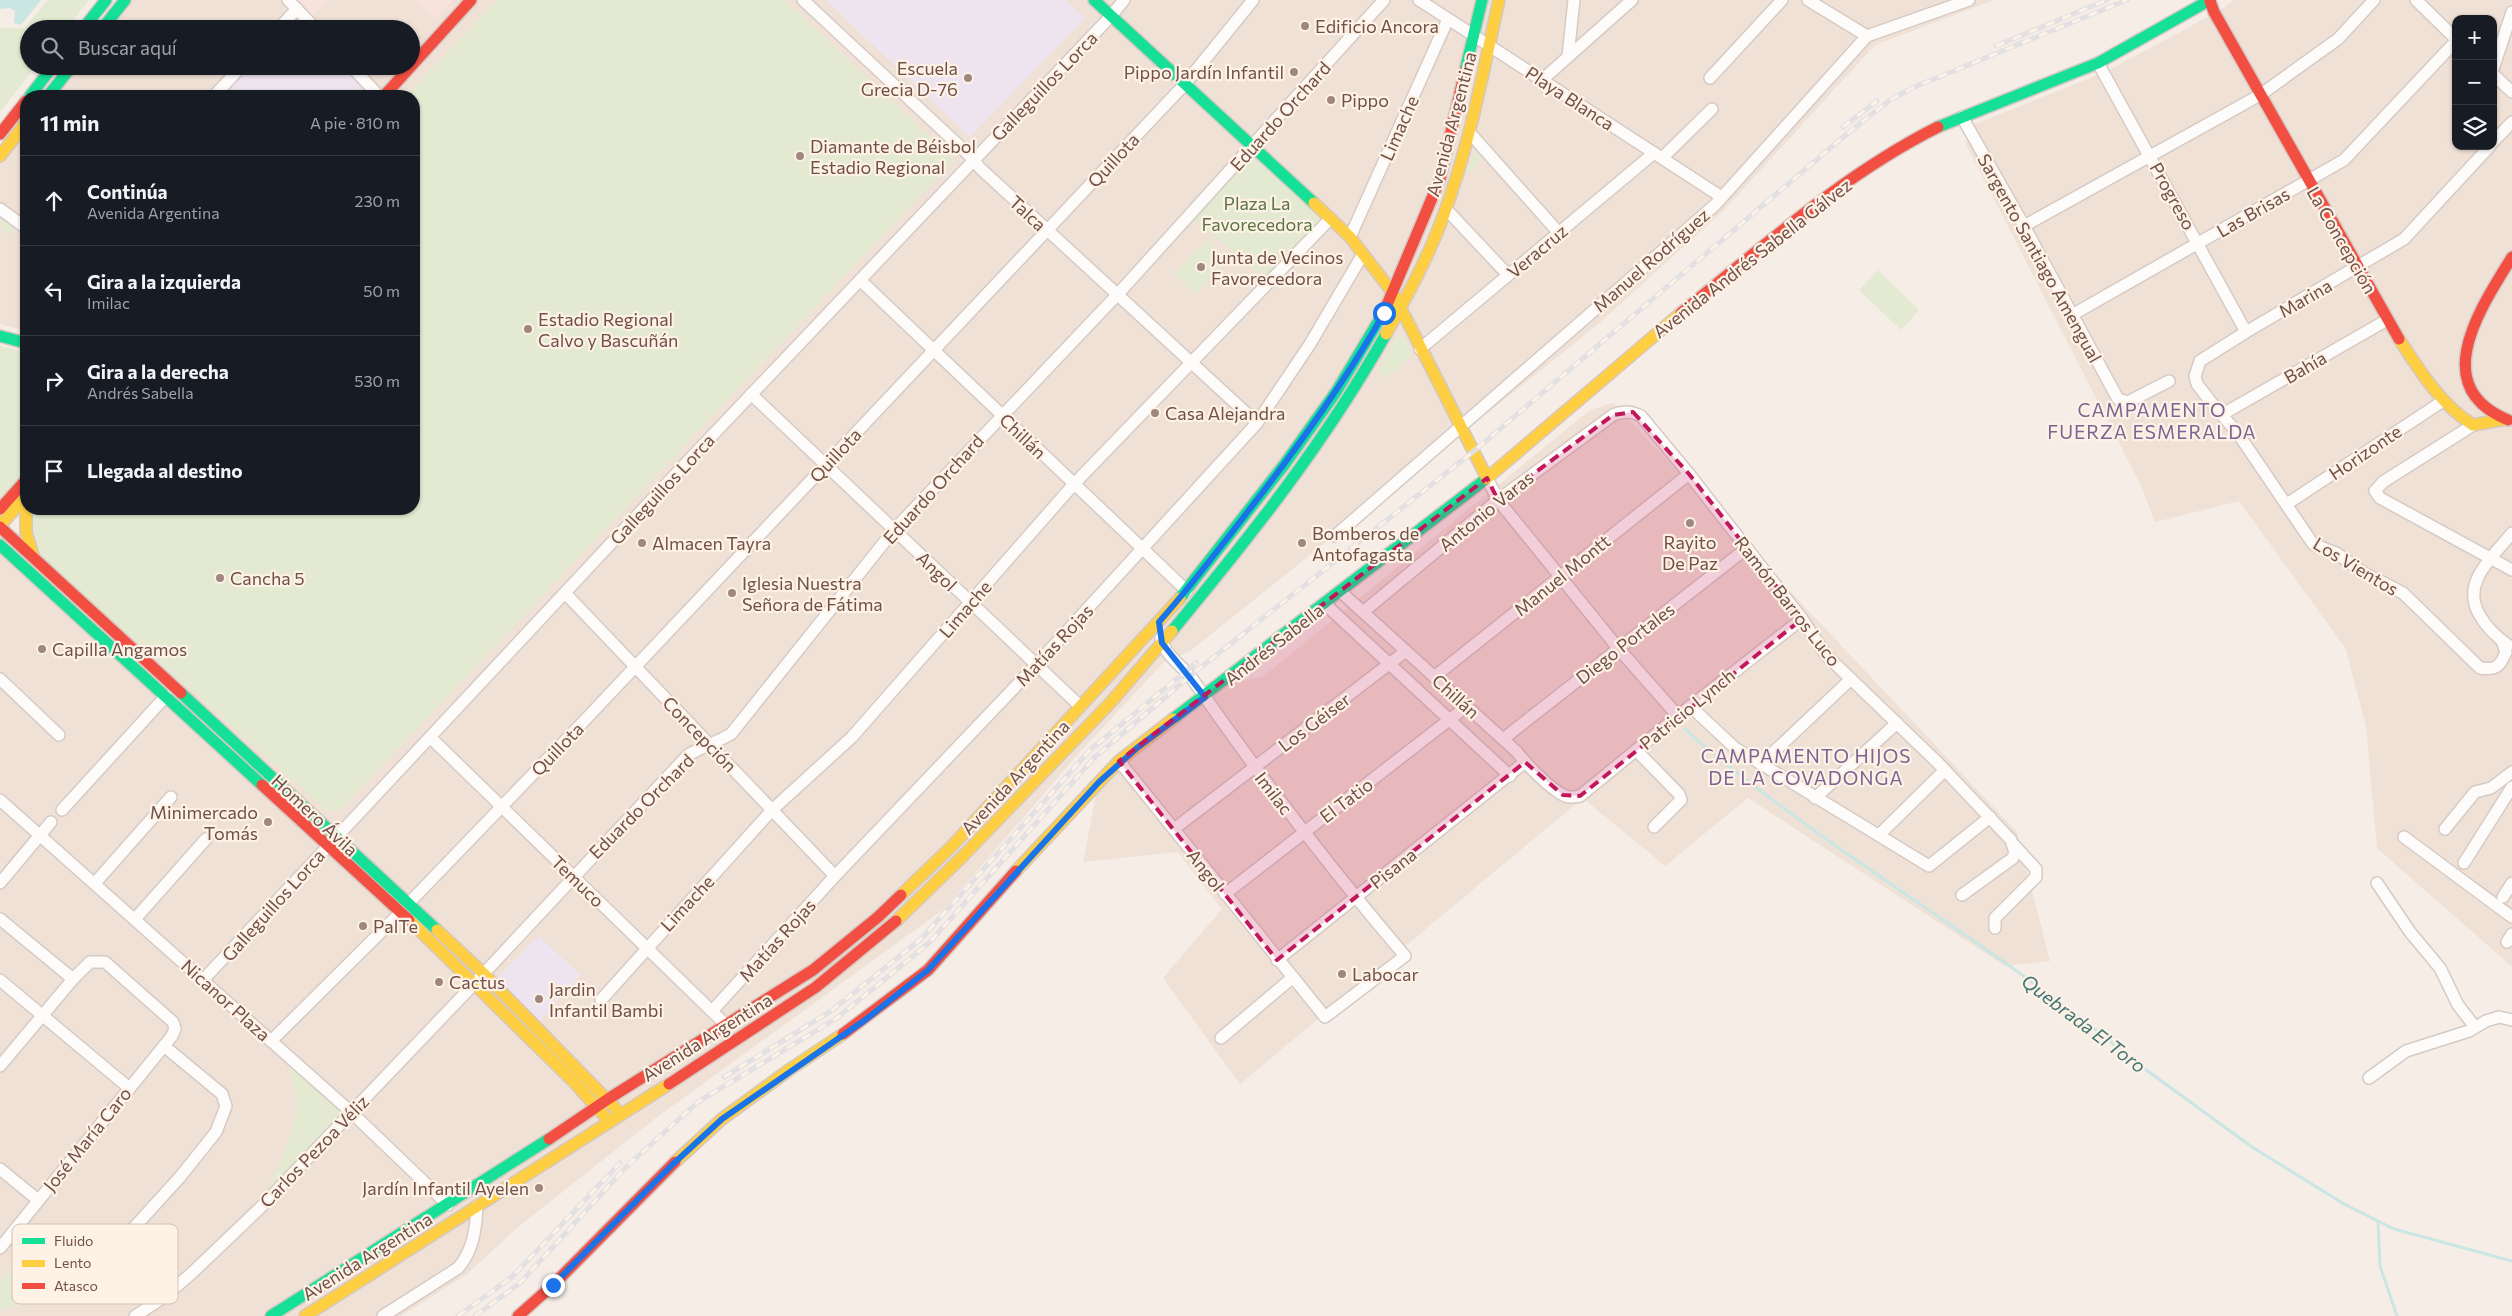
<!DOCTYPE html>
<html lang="es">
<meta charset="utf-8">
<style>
:root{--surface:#171b24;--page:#20242c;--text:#f1f3f6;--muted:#9ea1a6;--line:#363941}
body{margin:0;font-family:Commissioner,sans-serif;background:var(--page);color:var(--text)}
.controls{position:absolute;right:15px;top:15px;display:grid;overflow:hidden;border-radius:10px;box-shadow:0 1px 4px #0004}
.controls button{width:45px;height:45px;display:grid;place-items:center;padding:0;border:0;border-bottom:1px solid var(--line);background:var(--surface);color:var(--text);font:25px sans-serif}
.stop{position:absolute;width:15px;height:15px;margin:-11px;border:4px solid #1a73e8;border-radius:50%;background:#fff}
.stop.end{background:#1a73e8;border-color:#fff;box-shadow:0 1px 5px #0008}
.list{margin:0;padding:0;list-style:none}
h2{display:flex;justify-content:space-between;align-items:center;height:65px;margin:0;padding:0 20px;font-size:21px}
h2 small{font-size:16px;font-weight:400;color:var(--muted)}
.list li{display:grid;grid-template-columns:32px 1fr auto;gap:15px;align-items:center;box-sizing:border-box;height:90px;padding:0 20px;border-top:1px solid var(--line)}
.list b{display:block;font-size:19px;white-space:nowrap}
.list p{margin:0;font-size:16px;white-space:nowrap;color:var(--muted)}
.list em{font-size:16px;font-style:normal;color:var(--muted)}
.icon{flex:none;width:28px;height:28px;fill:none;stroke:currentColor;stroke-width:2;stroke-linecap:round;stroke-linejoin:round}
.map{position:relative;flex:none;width:2512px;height:1316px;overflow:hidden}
.search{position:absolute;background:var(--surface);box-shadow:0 1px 4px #0004;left:20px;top:20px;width:400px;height:55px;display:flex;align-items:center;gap:12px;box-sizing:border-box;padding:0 18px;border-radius:28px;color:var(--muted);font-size:19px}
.panel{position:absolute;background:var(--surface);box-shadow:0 1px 4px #0004;left:20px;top:90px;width:400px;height:425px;border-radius:20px}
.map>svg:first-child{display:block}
.residential{fill:#f0e1d6;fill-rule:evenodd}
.commercial{fill:#f8e2dc}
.education{fill:#eee4ef}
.green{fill:#e4ead1}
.water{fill:#c9e6e3}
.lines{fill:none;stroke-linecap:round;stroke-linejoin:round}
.stream{stroke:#c9e6e3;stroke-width:3}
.street-casing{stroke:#d6cac4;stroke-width:14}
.fast-casing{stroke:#d5c8c3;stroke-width:14}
.slow-casing{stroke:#d5c8c3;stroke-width:14}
.jam-casing{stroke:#d5c8c3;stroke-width:14}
.street{stroke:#fefcfb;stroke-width:11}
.fast{stroke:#16e098;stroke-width:11}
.slow{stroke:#ffcf43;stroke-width:11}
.jam{stroke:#f24e42;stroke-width:11}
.rail-casing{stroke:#e2e0e3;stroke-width:5}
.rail{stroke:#fef1e5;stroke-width:3;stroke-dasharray:9;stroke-linecap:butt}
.route{stroke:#1a73e8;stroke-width:6}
.marked{fill:#c2185b;fill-opacity:0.2;stroke:#c2185b;stroke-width:4;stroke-dasharray:10 6;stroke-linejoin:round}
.poi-dot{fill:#9f877f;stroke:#fef1e5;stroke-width:2}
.labels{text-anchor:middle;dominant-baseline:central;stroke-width:4.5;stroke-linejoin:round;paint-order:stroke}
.poi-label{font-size:18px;fill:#705048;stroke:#fef1e5;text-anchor:start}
.street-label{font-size:18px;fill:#705048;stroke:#fef1e5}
.park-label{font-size:18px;fill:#597642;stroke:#fef1e5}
.neighbourhood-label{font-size:19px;letter-spacing:1px;fill:#7c6494;stroke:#fef1e5}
.water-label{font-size:19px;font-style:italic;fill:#3d7676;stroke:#fef1e5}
.key{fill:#fef1e5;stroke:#d3c1b6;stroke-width:1}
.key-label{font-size:14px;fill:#705048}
</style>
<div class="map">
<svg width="2512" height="1316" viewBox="0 0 2512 1316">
<rect width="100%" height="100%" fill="#f5ede6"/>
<!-- residential -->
<g class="residential">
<path d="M120,0H1994L1875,45L1724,210L1596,326L1189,652L1165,661L1080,752L944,909L657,1117L517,1228L467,1274L401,1316H0V536L414,509V96H42L66,66H411V29H97Z"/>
<path d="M2234,0H2512V967L2377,848L2366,727L2346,649L2239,501L2155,522L2141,486L1966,144L1970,126L2105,72L2221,10ZM2456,19H2493V146H2456Z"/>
<path d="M26,115V331L0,324V147Z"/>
<path d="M1613,403L2017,832L2050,961L2005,966L1748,798L1665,866L1583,798L1240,1084L1163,978L1222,909L1178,852L1083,862L1097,790L1129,759L1227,685L1264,676L1590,410Z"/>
</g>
<!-- commercial -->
<g class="commercial">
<path d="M295,0H328L312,17Z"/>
<path d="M414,0H454L436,19Z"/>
</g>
<!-- education -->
<g class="education">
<path d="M826,0H1066L1085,18L970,137Z"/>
<path d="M251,66H342L368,92L364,96H222Z"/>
<path d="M539,936L580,975L540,1021L497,978Z"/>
</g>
<!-- green -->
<g class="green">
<path d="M48,0H89L66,29H29V66H36L0,112V28H24Z"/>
<path d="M497,0H785L954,160L340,810L327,811L36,552L30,509H414V96H406Z"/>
<path d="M1253,147L1330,219L1269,283L1190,215Z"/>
<path d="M1474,151L1482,158L1472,173L1468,170Z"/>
<path d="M0,217L16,230L6,233L0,227Z"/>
<path d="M1207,239L1228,260L1195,294L1174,274Z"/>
<path d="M1878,270L1919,310L1901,330L1859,290Z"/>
<path d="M1403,335L1412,355L1387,379L1378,371L1397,336Z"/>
<path d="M0,346L26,352V471L0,500Z"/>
<path d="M285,1056L343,1106L344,1116L267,1190C291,1138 308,1114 285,1056Z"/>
<path d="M25,1248L68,1286L28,1304L0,1309V1281Z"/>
</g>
<!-- water -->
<path class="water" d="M0,0H41L21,25L14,23L15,11L10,8L0,9Z"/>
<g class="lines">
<!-- stream -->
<g class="stream">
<path d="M1685,729C1721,763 1761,791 1801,821C1911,901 2029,973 2134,1061L2252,1147L2344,1204L2394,1229L2512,1261"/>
<path d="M2378,1221L2380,1266L2397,1316"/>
</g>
<!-- street casing -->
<g class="street-casing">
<g id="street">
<path d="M288,0L316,29"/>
<path d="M803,0L967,153L981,169L1257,423"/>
<path d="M1419,0L1720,196"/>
<path d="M1808,0L1867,36"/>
<path d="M2416,0L2456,39"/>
<path d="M278,29L297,9"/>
<path d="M1568,56L1574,0"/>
<path d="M2098,63L2246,332"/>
<path d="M351,66L379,96"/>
<path d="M2493,69L2512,12"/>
<path d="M2493,74L2512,92"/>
<path d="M1710,78L1782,0"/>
<path d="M1542,80L1632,0"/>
<path d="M214,96L242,66"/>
<path d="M1962,117L2024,226L2118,399L2128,402L2169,381"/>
<path d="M1469,132L1559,233"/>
<path d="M2493,142L2512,122"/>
<path d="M2490,146L2404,239L2246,332L2200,361L2195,376L2197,384L2211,402L2239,435L2313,544L2336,553L2364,573L2403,593L2480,668C2496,670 2500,667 2506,652L2502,641"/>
<path d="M1662,158L1712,109"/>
<path d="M0,209L26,228"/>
<path d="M1446,209L1508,275"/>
<path d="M2024,226L2260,95L2338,39L2374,0"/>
<path d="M1350,237L1448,19"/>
<path d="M860,280L1187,591"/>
<path d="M2072,315L2344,160L2456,41"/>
<path d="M1420,349L1654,153"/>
<path d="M751,394L1080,706"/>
<path d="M2223,414L2387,320"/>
<path d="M2473,425L2383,482L2375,491L2380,498L2512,570"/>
<path d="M1487,478L1498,500L1618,648L1678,716"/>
<path d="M2287,504L2443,401"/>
<path d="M1335,536L1715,205L1867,36L1969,0"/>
<path d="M1341,592L1517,752C1526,764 1550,789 1565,796C1571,798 1574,797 1580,796L1678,716L1802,619"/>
<path d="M565,593L835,876"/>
<path d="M1325,604L1510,776"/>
<path d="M1363,612L1498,500L1613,415C1624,411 1631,411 1641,416L1689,474L1802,619L1826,655L1938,763L2011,840L2015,853L2013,858L1962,895"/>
<path d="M2508,645C2495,636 2486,627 2479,614C2461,582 2493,557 2512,533"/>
<path d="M1434,677L1689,474"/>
<path d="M0,679L59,735"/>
<path d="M1690,706L1735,748L1929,866L1990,817"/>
<path d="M430,737L726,1025"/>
<path d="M1503,739L1747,548"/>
<path d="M1636,750L1679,794L1681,800L1654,827"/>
<path d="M1119,761L1325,1017L1405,956C1330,868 1259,775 1193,680C1184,667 1164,655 1161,638"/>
<path d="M1761,764L1851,679"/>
<path d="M1815,798L1897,723"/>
<path d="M0,800L351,1112L448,1205"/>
<path d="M62,810L166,696"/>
<path d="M1174,829L1406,651"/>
<path d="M2445,829L2475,792L2491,788L2512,772"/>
<path d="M1879,835L1945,770"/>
<path d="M2404,837L2512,917"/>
<path d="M2464,863L2512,787"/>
<path d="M0,883L51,822"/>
<path d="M95,883L171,797"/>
<path d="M2377,883L2410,932L2440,968L2458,1005L2475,1027"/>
<path d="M1225,894L1467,706"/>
<path d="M2503,897L2512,883"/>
<path d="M409,903L585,720L1185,84L1253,0"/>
<path d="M0,919L73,979"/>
<path d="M135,919L206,839"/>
<path d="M1995,928V918L2036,877V869L2014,845"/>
<path d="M2507,942L2512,934"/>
<path d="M1277,960L1525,762"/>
<path d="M0,980L128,1087"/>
<path d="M203,980L688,461L1111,16L1124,0"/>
<path d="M601,1000L772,810L852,737L1074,484L1330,219"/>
<path d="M712,1011L835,876L1036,665L1257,423L1310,344L1363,254"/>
<path d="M1221,1038L1292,978"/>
<path d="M271,1041L401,912"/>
<path d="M0,1066L73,979L90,962H105L173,1022L175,1029L172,1036L0,1248"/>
<path d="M2369,1078L2406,1051L2469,1031L2486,1021L2499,1017L2512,1020"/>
<path d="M0,1169L38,1200"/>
<path d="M14,1232L64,1274H83L120,1243L180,1177L216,1132L226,1106L222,1094L164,1046"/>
<path d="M135,1316L164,1297L193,1272L261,1207L474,984L688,755C702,747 717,742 731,734L894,530L1117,295L1384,0"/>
<path d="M383,1316L458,1268C473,1251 476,1229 477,1206"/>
</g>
</g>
<!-- fast casing -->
<g class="fast-casing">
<g id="fast">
<path d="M1094,0L1314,203"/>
<path d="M83,29L106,0"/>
<path d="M102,29L125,0"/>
<path d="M1465,71L1482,0"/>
<path d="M30,96L53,66"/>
<path d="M48,96L72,66"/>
<path d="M1938,127L2098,63L2210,0"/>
<path d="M0,336L26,343"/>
<path d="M0,545L262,785"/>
<path d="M1180,598L1284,465L1336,392L1384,312"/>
<path d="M1172,631C1250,537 1326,441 1386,334"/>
<path d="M181,693L437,930"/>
<path d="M1173,719L1486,479"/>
<path d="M271,1316L549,1139"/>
</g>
</g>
<!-- slow casing -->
<g class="slow-casing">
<g id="slow">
<path d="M0,156L25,124"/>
<path d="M1314,203L1350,237L1393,293L1487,478"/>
<path d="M1386,334C1407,296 1428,258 1443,217C1469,147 1483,73 1499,0"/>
<path d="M2399,339C2420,371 2440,404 2473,425L2506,419"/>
<path d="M1486,479L1681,313"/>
<path d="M26,506V532L33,555"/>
<path d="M0,526L26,496"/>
<path d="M1016,871L1119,761L1173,719"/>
<path d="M901,895L952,846L1180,598"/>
<path d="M409,920L573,1081L610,1122"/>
<path d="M896,921L962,857L1111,702L1172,631"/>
<path d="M437,930L484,974L621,1114"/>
<path d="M675,1162L722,1119L789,1070L843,1034"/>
<path d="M305,1316L669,1084"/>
</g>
</g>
<!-- jam casing -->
<g class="jam-casing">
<g id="jam">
<path d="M2210,1L2214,12L2399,339"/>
<path d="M384,96L471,0"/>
<path d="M0,134L26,101"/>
<path d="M1384,312L1440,179L1465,71"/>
<path d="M1681,313C1763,247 1844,174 1938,127"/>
<path d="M2508,420C2426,386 2482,306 2512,257"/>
<path d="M0,509L26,480"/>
<path d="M0,527L181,693"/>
<path d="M262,785L409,920"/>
<path d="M843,1034L928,970L1016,871"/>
<path d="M669,1084L816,987L896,921"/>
<path d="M549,1139L608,1099L813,970L878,917L901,895"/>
<path d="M518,1316L553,1285L675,1162"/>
</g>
</g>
<!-- street -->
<use href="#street" class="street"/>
<!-- fast -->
<use href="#fast" class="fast"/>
<!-- slow -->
<use href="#slow" class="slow"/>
<!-- jam -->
<use href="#jam" class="jam"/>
<!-- rail casing -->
<g class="rail-casing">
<g id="rail">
<path d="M1996,46L2107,0"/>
<path d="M1843,127L1877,101"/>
<path d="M724,1077L831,1011L921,939L1090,750L1196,663"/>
<path d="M458,1316L512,1277L620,1163"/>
<path d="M475,1316L520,1283L626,1167L698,1102L837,1018L929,943L1094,758L1190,676L1474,451L1848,133L1890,100L1912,88L2127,0"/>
</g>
</g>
<!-- rail -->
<use href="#rail" class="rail"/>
</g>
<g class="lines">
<!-- route -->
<path class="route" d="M553,1285L672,1165L722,1119L865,1020L928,970L1099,782L1137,748L1205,697L1162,643L1159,622C1191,586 1220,548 1249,510C1298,447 1345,382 1384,313"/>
</g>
<!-- marked area -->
<path class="marked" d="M1633,412L1689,474L1802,619L1580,796L1563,795L1525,762L1277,960L1119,761L1487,478L1498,500L1613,415Z"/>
<!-- markers -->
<g class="poi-dot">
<circle cx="1305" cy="26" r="5"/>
<circle cx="1294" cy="72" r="5"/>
<circle cx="968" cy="78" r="5"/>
<circle cx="1331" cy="100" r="5"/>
<circle cx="800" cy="156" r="5"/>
<circle cx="1201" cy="267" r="5"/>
<circle cx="528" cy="329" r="5"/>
<circle cx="1155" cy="413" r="5"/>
<circle cx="1690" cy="523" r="5"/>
<circle cx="642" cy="543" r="5"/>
<circle cx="1302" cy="543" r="5"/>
<circle cx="220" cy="578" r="5"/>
<circle cx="732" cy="593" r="5"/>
<circle cx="42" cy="649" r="5"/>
<circle cx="268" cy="822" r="5"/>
<circle cx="363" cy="926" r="5"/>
<circle cx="1342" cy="974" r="5"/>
<circle cx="439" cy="982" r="5"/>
<circle cx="539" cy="999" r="5"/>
<circle cx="539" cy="1188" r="5"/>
</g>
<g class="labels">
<!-- poi labels -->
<g class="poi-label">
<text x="1315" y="26">Edificio Ancora</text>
<text x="958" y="68" text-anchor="end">Escuela<tspan x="958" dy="21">Grecia D-76</tspan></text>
<text x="1284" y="72" text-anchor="end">Pippo Jardín Infantil</text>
<text x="1341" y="100">Pippo</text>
<text x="810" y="146">Diamante de Béisbol<tspan x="810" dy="21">Estadio Regional</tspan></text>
<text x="1211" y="257">Junta de Vecinos<tspan x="1211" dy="21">Favorecedora</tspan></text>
<text x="538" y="319">Estadio Regional<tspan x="538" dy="21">Calvo y Bascuñán</tspan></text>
<text x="1165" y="413">Casa Alejandra</text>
<text x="1312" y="533">Bomberos de<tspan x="1312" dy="21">Antofagasta</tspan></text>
<text x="1690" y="542" text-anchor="middle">Rayito<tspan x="1690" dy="21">De Paz</tspan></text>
<text x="652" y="543">Almacen Tayra</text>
<text x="230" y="578">Cancha 5</text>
<text x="742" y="583">Iglesia Nuestra<tspan x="742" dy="21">Señora de Fátima</tspan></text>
<text x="52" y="649">Capilla Angamos</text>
<text x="258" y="812" text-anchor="end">Minimercado<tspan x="258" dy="21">Tomás</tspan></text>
<text x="373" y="926">PalTe</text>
<text x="1352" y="974">Labocar</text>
<text x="449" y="982">Cactus</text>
<text x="549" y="989">Jardin<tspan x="549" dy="21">Infantil Bambi</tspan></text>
<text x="529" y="1188" text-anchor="end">Jardín Infantil Ayelen</text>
</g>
<!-- street labels -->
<g class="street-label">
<text transform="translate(1044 86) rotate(-46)">Galleguillos Lorca</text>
<text transform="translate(1570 98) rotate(33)">Playa Blanca</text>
<text transform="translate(1280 116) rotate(-48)">Eduardo Orchard</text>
<text transform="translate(1451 124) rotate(-75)">Avenida Argentina</text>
<text transform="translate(1399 128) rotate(-66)">Limache</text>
<text transform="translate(1113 160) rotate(-47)">Quillota</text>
<text transform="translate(2173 196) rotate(61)">Progreso</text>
<text transform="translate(2253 212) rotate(-30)">Las Brisas</text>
<text transform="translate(1028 213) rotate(43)">Talca</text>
<text transform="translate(2342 240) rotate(60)">La Concepción</text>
<text transform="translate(1537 251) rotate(-40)">Veracruz</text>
<text transform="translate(1752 258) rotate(-38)">Avenida Andrés Sabella Gálvez</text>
<text transform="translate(2040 258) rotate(61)">Sargento Santiago Amengual</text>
<text transform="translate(1651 260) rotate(-41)">Manuel Rodríguez</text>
<text transform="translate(2305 298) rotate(-30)">Marina</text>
<text transform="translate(2305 367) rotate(-30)">Bahía</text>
<text transform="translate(1023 436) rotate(44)">Chillán</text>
<text transform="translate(2365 452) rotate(-34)">Horizonte</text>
<text transform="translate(835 455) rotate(-47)">Quillota</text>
<text transform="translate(662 489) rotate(-47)">Galleguillos Lorca</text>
<text transform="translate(933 489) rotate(-48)">Eduardo Orchard</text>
<text transform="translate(1486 511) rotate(-39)">Antonio Varas</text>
<text transform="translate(2356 566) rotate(31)">Los Vientos</text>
<text transform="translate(937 571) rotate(44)">Angol</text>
<text transform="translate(1562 575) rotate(-39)">Manuel Montt</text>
<text transform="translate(1788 601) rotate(52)">Ramón Barros Luco</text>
<text transform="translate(965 609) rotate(-49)">Limache</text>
<text transform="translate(1625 643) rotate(-38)">Diego Portales</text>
<text transform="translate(1274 644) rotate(-38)">Andrés Sabella</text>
<text transform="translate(1054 645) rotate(-47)">Matías Rojas</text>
<text transform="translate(1456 696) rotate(42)">Chillán</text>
<text transform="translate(1687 709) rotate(-39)">Patricio Lynch</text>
<text transform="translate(1314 722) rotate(-37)">Los Géiser</text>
<text transform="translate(700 734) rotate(46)">Concepción</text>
<text transform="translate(557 749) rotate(-46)">Quillota</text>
<text transform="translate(1015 777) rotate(-47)">Avenida Argentina</text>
<text transform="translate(1274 793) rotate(52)">Imilac</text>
<text transform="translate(1346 800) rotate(-37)">El Tatio</text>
<text transform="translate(641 806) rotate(-45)">Eduardo Orchard</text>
<text transform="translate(315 815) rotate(43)">Homero Ávila</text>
<text transform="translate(1393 868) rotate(-38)">Pisana</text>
<text transform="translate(1206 870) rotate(52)">Angol</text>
<text transform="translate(578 881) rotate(44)">Temuco</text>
<text transform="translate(687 903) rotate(-47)">Limache</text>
<text transform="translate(273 905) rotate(-48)">Galleguillos Lorca</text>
<text transform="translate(777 940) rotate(-48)">Matías Rojas</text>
<text transform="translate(226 1000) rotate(42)">Nicanor Plaza</text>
<text transform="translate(707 1037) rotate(-32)">Avenida Argentina</text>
<text transform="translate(87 1139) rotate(-51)">José María Caro</text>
<text transform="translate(314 1151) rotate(-46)">Carlos Pezoa Véliz</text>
<text transform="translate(367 1256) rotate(-32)">Avenida Argentina</text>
</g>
<!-- park labels -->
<g class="park-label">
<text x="1257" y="203">Plaza La<tspan x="1257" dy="21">Favorecedora</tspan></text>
</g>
<!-- neighbourhood labels -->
<g class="neighbourhood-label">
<text x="2152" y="409">CAMPAMENTO<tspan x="2152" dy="22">FUERZA ESMERALDA</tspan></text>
<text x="1806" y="755">CAMPAMENTO HIJOS<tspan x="1806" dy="22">DE LA COVADONGA</tspan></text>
</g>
<!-- water labels -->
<g class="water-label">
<text transform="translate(2084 1023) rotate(37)">Quebrada El Toro</text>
</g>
</g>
<!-- legend -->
<rect x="12" y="1224" width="166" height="80" rx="8" class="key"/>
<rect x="22" y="1238" width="23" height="6" fill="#16e098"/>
<rect x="22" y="1260" width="23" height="7" fill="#ffcf43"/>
<rect x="22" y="1283" width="23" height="6" fill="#f24e42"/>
<g class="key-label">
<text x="54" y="1246">Fluido</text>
<text x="54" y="1268">Lento</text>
<text x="54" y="1291">Atasco</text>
</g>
</svg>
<div class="controls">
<button>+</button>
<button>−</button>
<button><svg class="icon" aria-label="layers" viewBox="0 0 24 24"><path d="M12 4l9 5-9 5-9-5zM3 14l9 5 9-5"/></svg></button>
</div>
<div class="stop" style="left:1384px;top:313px"></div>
<div class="stop end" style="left:553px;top:1285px"></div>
<div class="search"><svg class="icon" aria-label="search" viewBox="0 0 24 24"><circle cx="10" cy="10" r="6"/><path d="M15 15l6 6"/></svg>Buscar aquí</div>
<section class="panel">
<h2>11 min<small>A pie · 810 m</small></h2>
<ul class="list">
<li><svg class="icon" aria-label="ahead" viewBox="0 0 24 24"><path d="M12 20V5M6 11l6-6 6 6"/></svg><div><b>Continúa</b><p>Avenida Argentina</p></div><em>230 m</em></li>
<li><svg class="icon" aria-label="left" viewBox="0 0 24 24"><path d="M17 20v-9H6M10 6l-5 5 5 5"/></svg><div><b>Gira a la izquierda</b><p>Imilac</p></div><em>50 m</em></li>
<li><svg class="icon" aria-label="right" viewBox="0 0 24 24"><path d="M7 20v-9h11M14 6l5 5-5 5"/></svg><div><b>Gira a la derecha</b><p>Andrés Sabella</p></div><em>530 m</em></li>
<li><svg class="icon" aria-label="arrive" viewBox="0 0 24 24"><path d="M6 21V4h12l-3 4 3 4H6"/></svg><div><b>Llegada al destino</b></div></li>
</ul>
</section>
</div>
